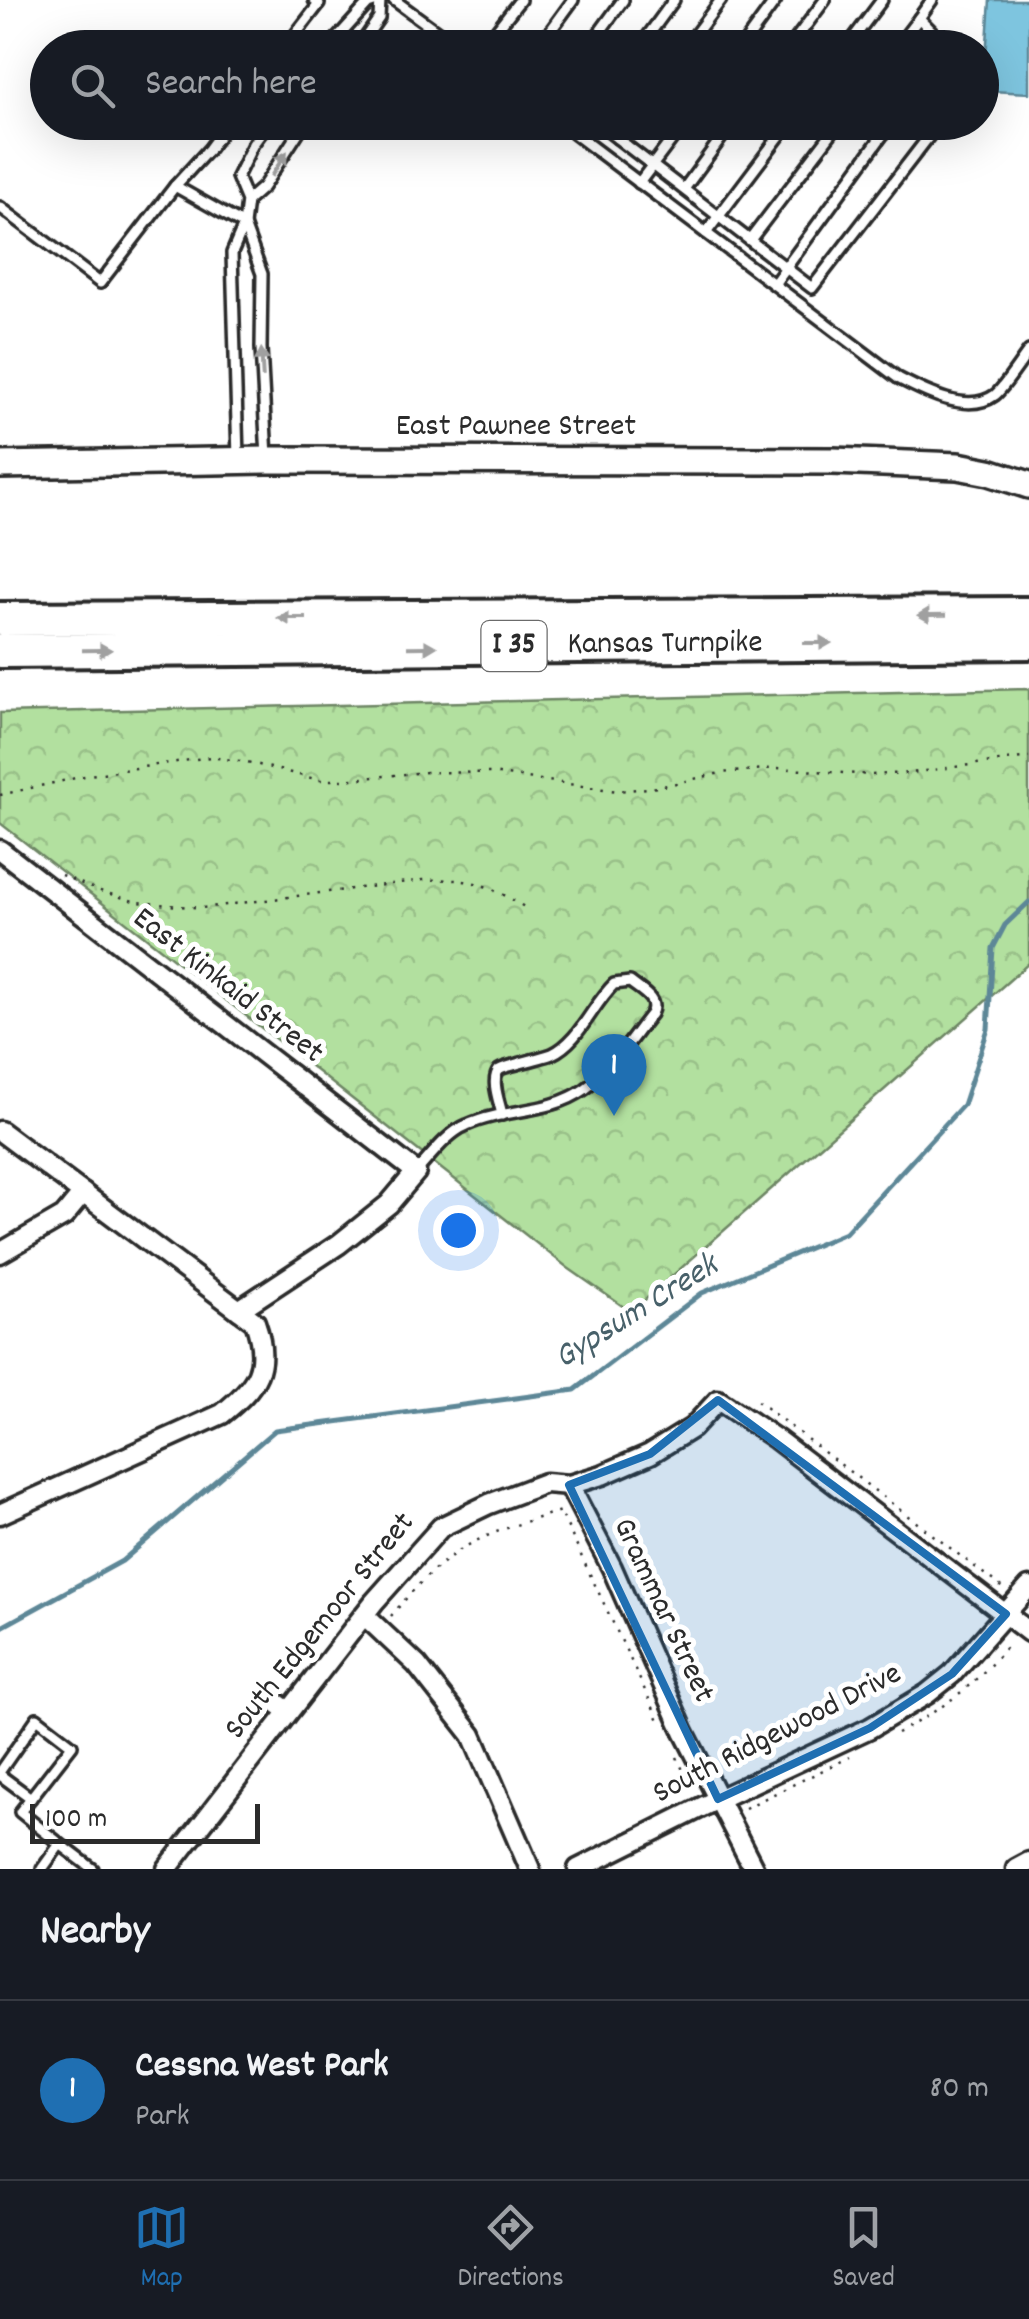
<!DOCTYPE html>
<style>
:root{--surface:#171b24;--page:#242831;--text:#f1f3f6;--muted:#9ea1a6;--line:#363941;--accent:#1f6fb2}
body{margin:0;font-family:Dekko,sans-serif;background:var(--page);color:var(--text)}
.scale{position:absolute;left:30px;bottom:25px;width:230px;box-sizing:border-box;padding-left:10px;border:5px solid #2b2b2b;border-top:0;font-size:28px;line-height:35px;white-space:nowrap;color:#2b2b2b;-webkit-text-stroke:8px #fff;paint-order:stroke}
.you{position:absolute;left:458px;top:1230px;width:35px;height:35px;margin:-25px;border:8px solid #fff;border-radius:50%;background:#1a73e8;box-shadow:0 0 0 15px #1a73e833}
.badge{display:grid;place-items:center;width:65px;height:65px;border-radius:50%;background:var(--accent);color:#fff;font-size:32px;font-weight:700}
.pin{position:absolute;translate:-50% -82px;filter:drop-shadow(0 2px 5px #0008)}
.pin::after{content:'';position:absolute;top:52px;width:35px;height:30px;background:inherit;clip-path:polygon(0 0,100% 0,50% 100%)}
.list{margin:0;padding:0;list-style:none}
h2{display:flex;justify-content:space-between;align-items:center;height:130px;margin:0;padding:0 40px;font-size:42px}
h2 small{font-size:32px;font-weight:400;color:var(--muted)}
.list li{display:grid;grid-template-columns:65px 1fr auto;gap:30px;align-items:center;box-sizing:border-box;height:180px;padding:0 40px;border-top:2px solid var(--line)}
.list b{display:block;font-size:38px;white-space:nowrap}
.list p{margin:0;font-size:32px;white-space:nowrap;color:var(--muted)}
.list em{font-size:32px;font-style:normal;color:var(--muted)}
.icon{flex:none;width:55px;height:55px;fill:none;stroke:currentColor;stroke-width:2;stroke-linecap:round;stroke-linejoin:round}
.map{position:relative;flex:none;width:1029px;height:1869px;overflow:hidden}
.search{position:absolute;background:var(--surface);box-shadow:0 10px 40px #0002;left:30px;right:30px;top:30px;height:110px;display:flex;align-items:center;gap:25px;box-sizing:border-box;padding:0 35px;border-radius:55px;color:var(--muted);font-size:38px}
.sheet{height:310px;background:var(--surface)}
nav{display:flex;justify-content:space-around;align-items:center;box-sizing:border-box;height:140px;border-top:2px solid var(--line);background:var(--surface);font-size:28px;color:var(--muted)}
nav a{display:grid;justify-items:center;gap:5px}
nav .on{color:var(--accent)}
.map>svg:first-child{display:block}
.forest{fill:url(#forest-crowns);stroke:#6e8665;stroke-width:2.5}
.water{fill:#7ec5df;stroke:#5d8797;stroke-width:2.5}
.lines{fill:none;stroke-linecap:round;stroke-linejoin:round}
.stream{stroke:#5d8797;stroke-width:5}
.lane-casing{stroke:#2b2b2b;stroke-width:16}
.street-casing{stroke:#2b2b2b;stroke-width:25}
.secondary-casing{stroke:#2b2b2b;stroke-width:32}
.highway-casing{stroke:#2b2b2b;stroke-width:40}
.path{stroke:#2b2b2b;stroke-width:2.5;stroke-dasharray:2.5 8;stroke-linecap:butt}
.lane{stroke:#fff;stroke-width:9}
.street{stroke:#fff;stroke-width:18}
.secondary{stroke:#fff;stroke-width:25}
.highway{stroke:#fff;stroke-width:32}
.oneway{fill:#a0a0a0}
.marked{fill:#1f6fb2;fill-opacity:0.2;stroke:#1f6fb2;stroke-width:8;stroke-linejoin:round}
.labels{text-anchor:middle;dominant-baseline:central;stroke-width:10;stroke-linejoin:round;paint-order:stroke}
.shield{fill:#fff;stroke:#6b6b6b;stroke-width:2.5}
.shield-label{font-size:30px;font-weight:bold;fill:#2b2b2b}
.street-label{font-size:32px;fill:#2b2b2b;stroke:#fff}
.water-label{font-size:35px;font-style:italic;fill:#48616a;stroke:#fff}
</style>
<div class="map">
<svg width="1029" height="1869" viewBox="0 0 1029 1869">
<defs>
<pattern id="forest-crowns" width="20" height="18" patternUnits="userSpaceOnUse" patternTransform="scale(2.5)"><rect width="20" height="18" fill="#b2e09f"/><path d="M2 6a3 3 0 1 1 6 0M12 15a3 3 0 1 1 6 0" fill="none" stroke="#99c089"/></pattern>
</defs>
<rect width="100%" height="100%" fill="#fff"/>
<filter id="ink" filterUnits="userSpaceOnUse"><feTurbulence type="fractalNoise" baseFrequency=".01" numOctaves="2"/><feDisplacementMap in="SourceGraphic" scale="20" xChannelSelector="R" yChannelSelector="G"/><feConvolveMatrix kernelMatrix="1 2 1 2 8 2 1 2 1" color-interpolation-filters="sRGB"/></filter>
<g filter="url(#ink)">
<!-- forest -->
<path class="forest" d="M1029,689V963L631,1312L568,1268L0,823V713Z"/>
<!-- water -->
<path class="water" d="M990,0H1029V93L991,91L986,83L989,72L986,57Z"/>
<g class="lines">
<!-- stream -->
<path class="stream" d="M0,1628L122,1561L275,1430L575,1390L702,1293L845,1233L963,1105L988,1029L993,948L1005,925L1029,902"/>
<!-- lane casing -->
<g class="lane-casing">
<g id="lane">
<path d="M394,0L460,48"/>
<path d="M932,0L919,18L948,48"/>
<path d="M285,48L319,4L314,0"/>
<path d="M328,48L368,4L380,0"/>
<path d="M358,48L379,18L380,0"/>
<path d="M496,48L488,41L520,0"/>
<path d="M538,48L573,0"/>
<path d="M588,48L623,0"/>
<path d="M639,48L674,0"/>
<path d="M685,48L721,0"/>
<path d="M741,48L776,0"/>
<path d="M789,48L825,0"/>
<path d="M846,48L882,0"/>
<path d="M896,48L919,18"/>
<path d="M229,122L209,149L175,186L244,225L262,274L261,348L267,457"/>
<path d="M559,122L898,378C923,391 968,415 995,395C1004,388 1021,361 1029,351"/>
<path d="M596,122L812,288L940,122"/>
<path d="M617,138L629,122"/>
<path d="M639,183L685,122"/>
<path d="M684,189L733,122"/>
<path d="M247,201L263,187L305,122"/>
<path d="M0,207L100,283L175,186"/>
<path d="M706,233L790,122"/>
<path d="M750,240L840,122"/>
<path d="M774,284L892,122"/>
<path d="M238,458L232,253L244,225L247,201L237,177L253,144L269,122"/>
<path d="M416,1172C431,1156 447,1133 467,1125C505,1108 550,1114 585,1089C612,1070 631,1039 651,1014C659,999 641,991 630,982L614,984C592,1005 580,1041 552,1054C542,1058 502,1067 499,1070C490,1080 500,1103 502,1115"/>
<path d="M0,1771L37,1718L72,1745L20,1812L60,1844"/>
<path d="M0,1775L31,1798"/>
<path d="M42,1869L60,1844L93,1869"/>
</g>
</g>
<!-- street casing -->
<g class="street-casing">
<g id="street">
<path d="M0,850L416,1172L389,1204L339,1244L239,1310"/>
<path d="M0,1131L255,1322C271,1367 257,1386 222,1414L0,1514"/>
<path d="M0,1253L64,1216L83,1193"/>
<path d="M569,1485L612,1568L684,1732L754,1869"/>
<path d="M364,1615L417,1665L472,1735L530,1869"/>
<path d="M270,1698L288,1711"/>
<path d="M167,1869L374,1602L441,1527L489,1504L545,1483L569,1485L602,1475L650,1454L692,1428L718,1400L776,1439L1029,1632"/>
<path d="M578,1869L718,1799L870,1728L927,1694L952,1674L1029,1587"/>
<path d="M1016,1869L1029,1862"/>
</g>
</g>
<!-- secondary casing -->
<g class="secondary-casing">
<path id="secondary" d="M0,465L267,460L833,461L958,466L989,472L1029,485"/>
</g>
<!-- highway casing -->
<g class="highway-casing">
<g id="highway">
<path d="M0,619L1029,614"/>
<path id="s1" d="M0,651L1029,642"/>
</g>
</g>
<!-- path -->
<g class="path">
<path d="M0,795L89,775L210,757L247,762L319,780H343L426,772L492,773L617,791L658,787L721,773L777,768L870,775L910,773L1029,757"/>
<path d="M61,875L97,890L137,902L202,908L423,880C474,878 486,883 529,910"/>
<path d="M757,1401L1004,1589"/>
<path d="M391,1616C413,1590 436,1564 465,1547C494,1530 529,1521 560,1511L660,1722"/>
<path d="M897,1733C943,1709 977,1684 1010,1642"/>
<path d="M677,1757L692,1790"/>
<path d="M745,1808L850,1757"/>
</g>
<!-- lane -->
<use href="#lane" class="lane"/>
<!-- street -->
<use href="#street" class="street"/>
<!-- secondary -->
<use href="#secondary" class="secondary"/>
<!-- highway -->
<use href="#highway" class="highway"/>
</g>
<!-- one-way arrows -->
<defs><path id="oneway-solid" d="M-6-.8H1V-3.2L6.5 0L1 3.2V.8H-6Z" transform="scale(2.5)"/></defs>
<g class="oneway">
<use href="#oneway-solid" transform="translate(279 164) rotate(-57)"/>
<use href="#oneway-solid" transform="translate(262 363) rotate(-93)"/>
<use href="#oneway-solid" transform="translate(932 615) rotate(179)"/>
<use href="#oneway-solid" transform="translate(292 618) rotate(180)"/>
<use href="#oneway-solid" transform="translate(817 643)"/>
<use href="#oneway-solid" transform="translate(422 647) rotate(-1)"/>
<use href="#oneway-solid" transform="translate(97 650) rotate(-1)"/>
</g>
</g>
<!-- marked area -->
<path class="marked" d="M718,1400L1006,1614L952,1674L870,1728L718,1799L569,1485L650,1454Z"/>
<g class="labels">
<!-- shield labels -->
<rect class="shield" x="481.5" y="621" width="65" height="50" rx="8"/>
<g class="shield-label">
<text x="514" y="646">I 35</text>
</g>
<!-- street labels -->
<g class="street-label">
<text x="516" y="428">East Pawnee Street</text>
<text stroke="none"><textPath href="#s1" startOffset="665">Kansas Turnpike</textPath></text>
<text transform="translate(227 987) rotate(38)">East Kinkaid Street</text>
<text transform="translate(662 1611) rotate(65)">Grammar Street</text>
<text transform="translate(321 1627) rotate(-51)">South Edgemoor Street</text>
<text transform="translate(778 1735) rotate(-27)">South Ridgewood Drive</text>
</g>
<!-- water labels -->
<g class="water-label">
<text transform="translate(637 1313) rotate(-32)">Gypsum Creek</text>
</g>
</g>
</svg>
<div class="scale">100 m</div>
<div class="you"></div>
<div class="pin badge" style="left:614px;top:1116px">1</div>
<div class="search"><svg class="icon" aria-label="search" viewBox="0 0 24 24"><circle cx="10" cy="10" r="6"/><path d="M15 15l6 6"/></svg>Search here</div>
</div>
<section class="sheet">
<h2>Nearby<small></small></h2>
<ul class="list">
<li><span class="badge">1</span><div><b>Cessna West Park</b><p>Park</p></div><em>80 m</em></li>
</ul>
</section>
<nav>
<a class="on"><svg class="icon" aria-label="map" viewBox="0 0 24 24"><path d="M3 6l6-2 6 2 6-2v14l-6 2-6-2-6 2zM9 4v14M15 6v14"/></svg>Map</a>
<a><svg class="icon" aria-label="directions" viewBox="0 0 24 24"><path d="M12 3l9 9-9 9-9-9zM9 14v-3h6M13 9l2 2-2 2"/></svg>Directions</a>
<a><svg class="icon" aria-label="saved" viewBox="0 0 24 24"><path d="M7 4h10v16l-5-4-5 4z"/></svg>Saved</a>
</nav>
